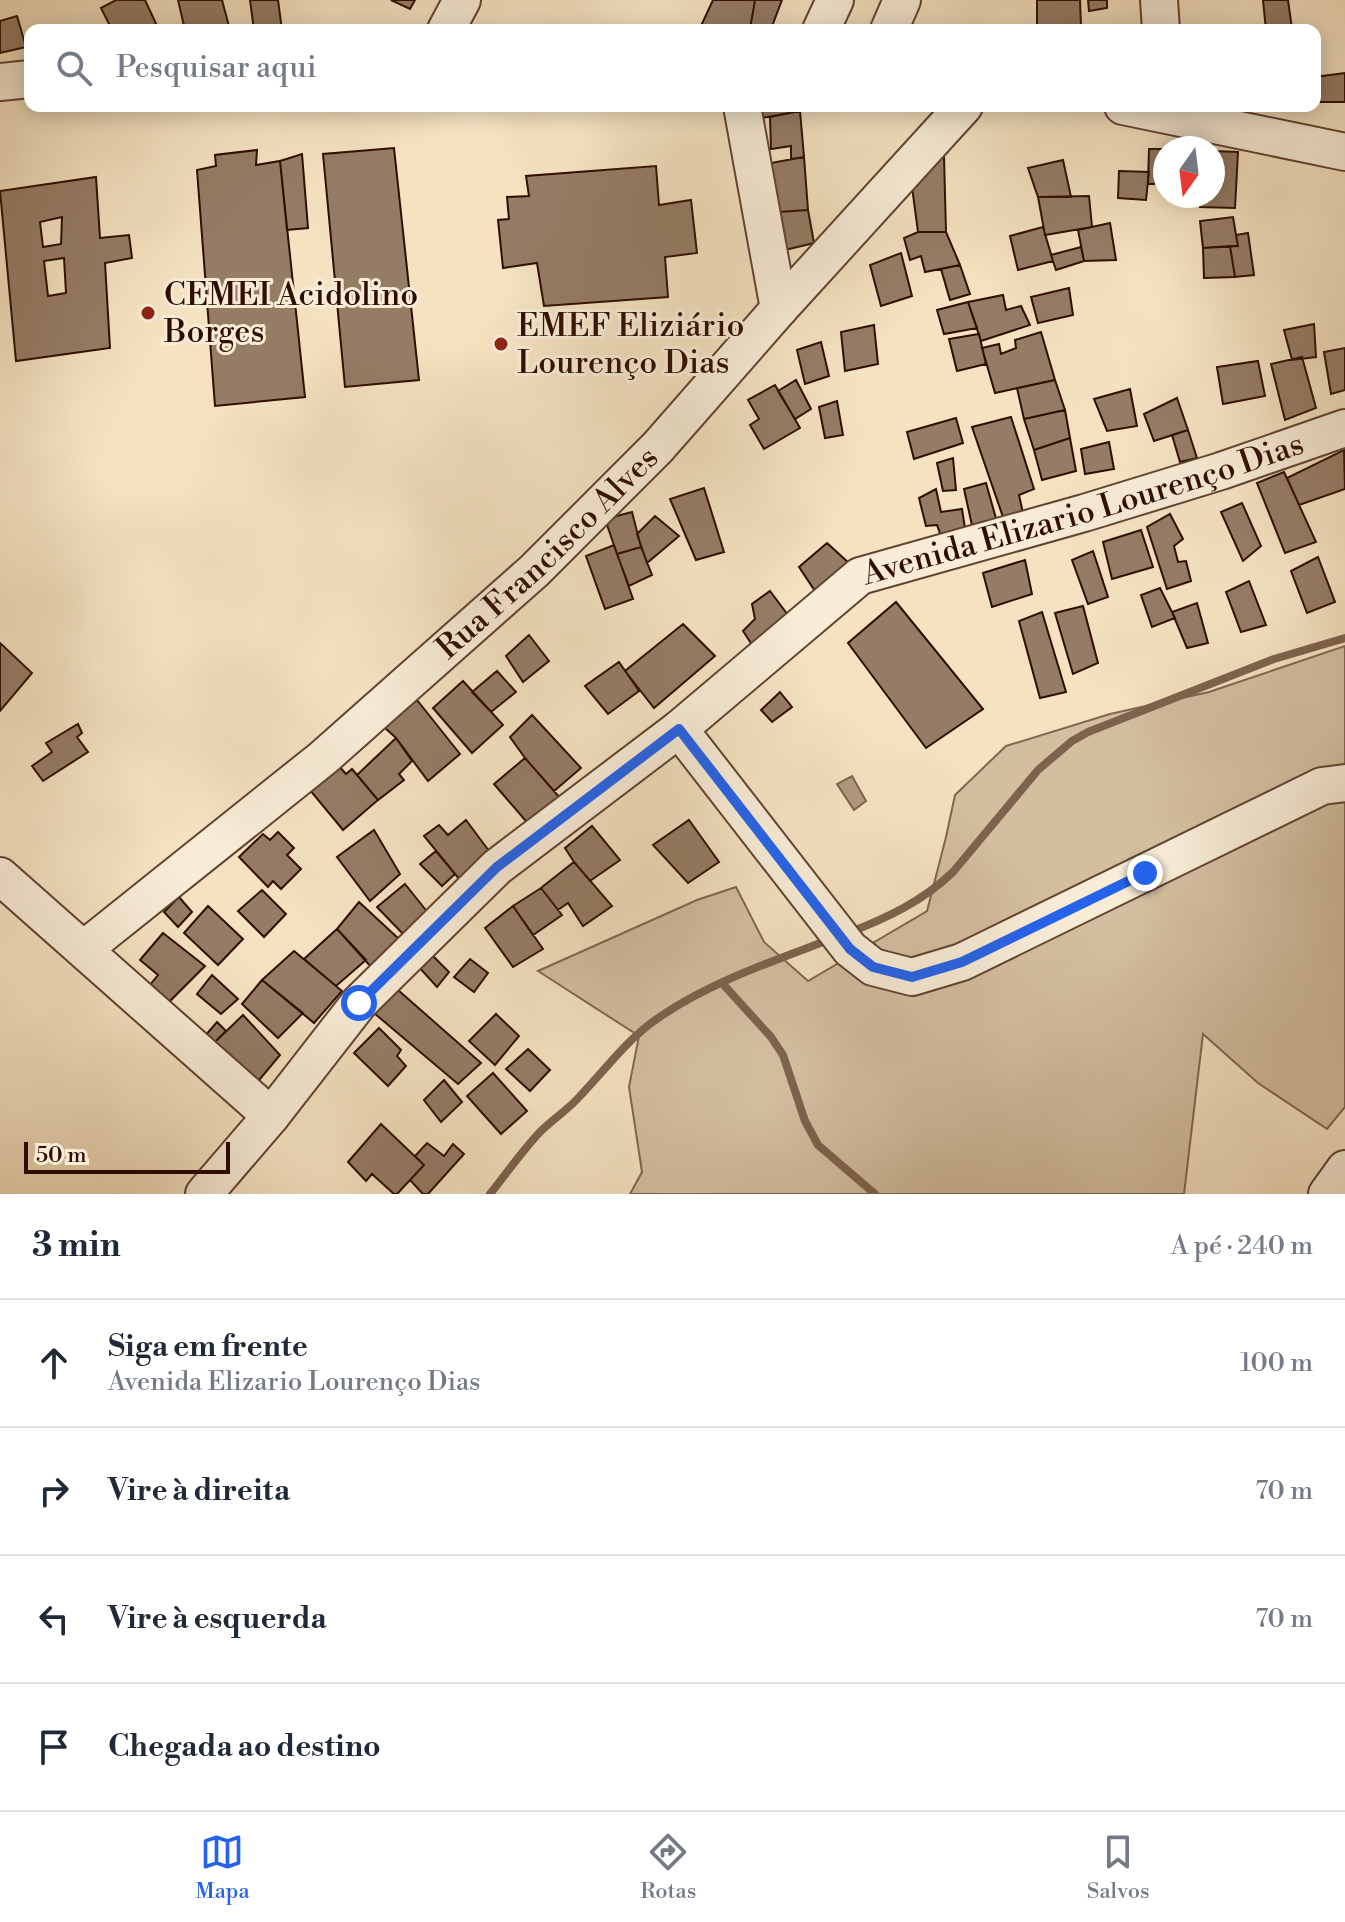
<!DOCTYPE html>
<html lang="pt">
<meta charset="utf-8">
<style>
:root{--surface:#fff;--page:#f2f2f3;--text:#1f2937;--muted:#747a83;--line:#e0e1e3;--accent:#2563eb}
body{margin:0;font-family:"Libre Bodoni",serif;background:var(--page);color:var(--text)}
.compass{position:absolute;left:1153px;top:136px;width:72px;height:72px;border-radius:50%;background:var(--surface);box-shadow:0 4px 20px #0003;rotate:194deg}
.scale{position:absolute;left:24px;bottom:20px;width:206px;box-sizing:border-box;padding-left:8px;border:4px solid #2f0e01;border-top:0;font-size:22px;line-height:28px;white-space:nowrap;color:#2f0e01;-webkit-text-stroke:6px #f8ecd7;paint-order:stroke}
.stop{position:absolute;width:24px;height:24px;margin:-18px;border:6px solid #2563eb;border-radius:50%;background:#fff}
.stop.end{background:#2563eb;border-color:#fff;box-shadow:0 2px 8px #0008}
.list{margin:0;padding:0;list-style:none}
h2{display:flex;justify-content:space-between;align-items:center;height:104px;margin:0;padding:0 32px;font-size:34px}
h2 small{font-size:26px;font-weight:400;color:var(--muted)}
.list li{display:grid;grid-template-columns:52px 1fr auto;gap:24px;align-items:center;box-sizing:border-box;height:128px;padding:0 32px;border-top:2px solid var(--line)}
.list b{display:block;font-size:30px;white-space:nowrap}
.list p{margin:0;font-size:26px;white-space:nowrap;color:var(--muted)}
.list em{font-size:26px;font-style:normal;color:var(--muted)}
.icon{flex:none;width:44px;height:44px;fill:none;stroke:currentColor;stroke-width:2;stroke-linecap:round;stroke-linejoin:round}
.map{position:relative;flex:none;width:1345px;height:1194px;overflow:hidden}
.search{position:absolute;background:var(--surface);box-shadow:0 4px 20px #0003;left:24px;right:24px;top:24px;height:88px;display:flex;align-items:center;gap:20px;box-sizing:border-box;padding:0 28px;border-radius:16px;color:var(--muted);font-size:30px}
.sheet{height:616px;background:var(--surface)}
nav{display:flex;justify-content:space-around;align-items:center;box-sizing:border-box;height:112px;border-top:2px solid var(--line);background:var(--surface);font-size:22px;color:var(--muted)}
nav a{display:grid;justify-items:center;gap:4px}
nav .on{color:var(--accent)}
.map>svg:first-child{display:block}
.green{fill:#d3bea0;stroke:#816650;stroke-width:2}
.water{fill:#b19a80;stroke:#7d624d;stroke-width:2}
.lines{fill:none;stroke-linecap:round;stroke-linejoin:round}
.stream{stroke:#7d624d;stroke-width:8}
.building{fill:#957c65;stroke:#2f0e01;stroke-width:2;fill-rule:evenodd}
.minor-casing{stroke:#604331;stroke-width:40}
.minor{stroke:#f8ecd7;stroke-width:36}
.route{stroke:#2563eb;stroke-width:10}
.poi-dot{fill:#8f2418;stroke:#f8ecd7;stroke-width:3}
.labels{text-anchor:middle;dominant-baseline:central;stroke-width:6;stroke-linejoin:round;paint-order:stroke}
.poi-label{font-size:32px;fill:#2f0e01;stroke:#f8ecd7;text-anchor:start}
.street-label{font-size:32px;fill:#2f0e01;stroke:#f8ecd7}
</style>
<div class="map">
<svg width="1345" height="1194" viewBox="0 0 1345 1194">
<rect width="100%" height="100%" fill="#f4e2c1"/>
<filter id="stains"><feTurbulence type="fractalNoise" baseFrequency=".0025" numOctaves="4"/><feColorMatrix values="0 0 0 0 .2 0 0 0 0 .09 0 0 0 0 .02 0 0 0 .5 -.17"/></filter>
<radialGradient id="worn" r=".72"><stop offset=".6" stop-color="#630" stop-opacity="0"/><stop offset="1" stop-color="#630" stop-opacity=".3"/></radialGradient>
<path class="green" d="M1345 646V1107L1327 1129 1258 1083 1203 1034 1184 1194H630L642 1172 629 1087 639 1036 538 971 697 900 736 887 764 942 808 981 927 911 946 837 955 795 1006 746 1110 714 1209 692Z"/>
<path class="water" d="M852 776 866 801 854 810 837 784Z"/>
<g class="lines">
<path class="stream" d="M848 933C887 918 923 901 953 872L1038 770 1072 741 1088 732 1274 659 1345 638
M722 983 771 1037 783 1055 805 1121 818 1145 875 1194
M490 1194C506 1174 522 1151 540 1132 553 1119 569 1109 581 1095 604 1071 627 1040 654 1021 705 984 773 961 831 939"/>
</g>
<path class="building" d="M116 0H145L159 30H112L101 8Z
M178 0H222L230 30H185Z
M250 0H278L282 30H254Z
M391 0H415L410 9Z
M713 0H755L750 29 700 28Z
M755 0H782L771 29H750Z
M1037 0H1080L1081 26 1037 30Z
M1088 0H1107V8L1089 11Z
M1263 0H1288L1292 29 1266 30Z
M17 16 26 47 0 53V21Z
M1345 73V102H1315V77Z
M753 106H799L800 111 757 119Z
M800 111 804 157 791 159V146L771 149 770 117Z
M394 148 419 380 345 387 323 154Z
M1149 149H1165V184H1148Z
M257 150 256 165 280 161 305 397 215 406 197 170 216 166 215 155Z
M1213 151 1238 152 1235 208 1200 207V196H1213Z
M302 154 308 228 287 230 280 161Z
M944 156 946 232H918L912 187 926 160Z
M804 157 808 210 778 212 771 163Z
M1063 160 1071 197H1038L1028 168Z
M656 166 659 205 691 200 697 253 665 257 668 297 544 306 537 263 503 268 498 220 509 219 507 197 529 196 526 176Z
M1119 171 1149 172 1146 200 1118 198Z
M96 177 100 238 129 235 132 258 105 263 110 348 16 361 0 191ZM62 217 61 244 43 247 40 222ZM64 258 66 293 48 296 44 261Z
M1089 196 1092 227 1045 235 1038 197Z
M808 210 814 243 777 252 778 212Z
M1233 217 1238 246 1203 248 1200 221Z
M1110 223 1116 260 1084 261 1078 230Z
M1043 227 1053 261 1018 270 1010 236Z
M918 232H946L960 265 925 272 921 256 910 260 904 238Z
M1248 233 1254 275 1235 277 1230 246H1238L1236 235Z
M1230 246 1235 277 1204 278 1203 248Z
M1081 247 1084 261 1056 270 1051 255Z
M901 253 912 296 881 306 870 265Z
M960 265 970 294 950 300 941 269Z
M1069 288 1073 315 1038 323 1031 297Z
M1003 295 1006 310 1021 306 1030 325 981 341 968 302Z
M968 302 977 328 944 334 937 310Z
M1314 324 1316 357 1292 360 1284 330Z
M874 325 878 364 845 371 841 332Z
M1041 332 1055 380 995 393 982 348 999 344 1001 354 1016 348 1015 340Z
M979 334 986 364 957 371 949 339Z
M821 342 829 376 805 384 797 350Z
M1345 348V390L1331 394 1324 352Z
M1302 357 1316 408 1285 420 1271 364Z
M1258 361 1265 396 1223 404 1217 367Z
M796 380 811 409 795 419 778 391Z
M1055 380 1065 410 1024 419 1017 388Z
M775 385 800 428 764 449 750 425 759 419 748 400Z
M1130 389 1137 426 1107 431 1094 399Z
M1177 398 1188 430 1154 441 1144 414Z
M837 401 843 435 825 438 819 407Z
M1065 410 1070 438 1034 450 1024 419Z
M1011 417 1034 489 1019 495 1023 513 1004 520 972 427Z
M956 418 963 443 914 459 907 432Z
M1188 430 1197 458 1180 462 1172 435Z
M1070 438 1076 471 1042 480 1034 450Z
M1109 442 1114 469 1085 474 1081 449Z
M1344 450 1345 489 1299 505 1287 478Z
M953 458 956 490 943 491 937 463Z
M1284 472 1316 542 1285 553 1257 483Z
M986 483 997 522 973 530 964 489Z
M704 488 724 552 696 560 670 499Z
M936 489 941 512 962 509 966 535 942 539 937 525 926 526 919 498Z
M1242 503 1261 546 1243 561 1221 512Z
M632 512 641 547 617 554 605 519Z
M1170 514 1183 539 1174 546 1178 562 1186 561 1191 581 1167 589 1147 527Z
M655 516 679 536 647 563 637 534Z
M1141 530 1153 567 1112 579 1103 542Z
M827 543 851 565 815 591 799 567Z
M614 545 633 599 605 609 586 556Z
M641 547 652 575 629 586 617 554Z
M1093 551 1108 597 1088 604 1072 560Z
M1318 557 1335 602 1307 613 1291 571Z
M1025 560 1032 594 992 607 983 573Z
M1249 581 1266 625 1241 632 1226 592Z
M1160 588 1175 618 1152 627 1141 595Z
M770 591 791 619 756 651 743 631 755 619 752 604Z
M896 602 983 709 926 748 848 643Z
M1197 603 1208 643 1187 648 1172 612Z
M1083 606 1098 663 1073 674 1055 613Z
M1042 612 1066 692 1040 698 1019 621Z
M683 624 715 656 654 708 625 671Z
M529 635 549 661 523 682 506 656Z
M0 643 32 673 0 711Z
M619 662 639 691 608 714 585 686Z
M497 671 516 692 491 712 472 692Z
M463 681 503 725 472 753 433 708Z
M780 692 792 707 772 722 761 710Z
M417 700 460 754 428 781 396 738 383 726Z
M532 715 581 768 554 791 525 758 510 737Z
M78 724 82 733 77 737 88 752 43 781 32 766 52 752 46 743Z
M396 738 412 761 399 774 404 780 378 800 357 775Z
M525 758 560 798 531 827 494 784Z
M338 765 346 774 352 769 378 800 343 830 309 789Z
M466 820 492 855 460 880 424 836 439 825 448 835Z
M689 820 719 862 688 883 653 845Z
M592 826 620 860 590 881 574 862 565 848Z
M374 830 400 874 370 901 337 857Z
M278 832 294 848 287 855 301 869 281 889 273 881 268 887 239 857 263 834 270 840Z
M436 851 455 874 442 886 420 864Z
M574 862 612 906 583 926 568 903 558 910 541 888Z
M405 884 429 914 403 934 377 907Z
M541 888 562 915 533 935 513 906Z
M262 890 286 914 264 937 238 911Z
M179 897 192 912 178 927 164 912Z
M359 902 399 939 372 968 337 929Z
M208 906 243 939 218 965 184 933Z
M513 906 543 949 513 967 485 928Z
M337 929 366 960 336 986 304 959Z
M163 933 205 966 169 1002 150 985 158 975 140 960Z
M294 951 342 991 314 1023 262 980Z
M431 954 449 972 437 987 418 966Z
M470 959 488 973 474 992 454 977Z
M212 975 238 999 221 1014 197 994Z
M262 980 303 1013 278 1038 242 1004Z
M398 990 481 1063 458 1084 374 1013Z
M496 1014 519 1036 495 1065 469 1041Z
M243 1015 280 1055 255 1085 214 1043Z
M217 1022 226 1031 214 1043 204 1037Z
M379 1028 401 1050 397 1056 406 1066 388 1086 354 1053Z
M528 1049 550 1070 530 1091 506 1069Z
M493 1073 527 1111 501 1134 467 1096Z
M444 1080 462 1102 441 1122 424 1100Z
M381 1124 424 1165 397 1194H394L372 1174 366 1181 348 1162Z
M427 1143 444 1156 453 1144 464 1154 428 1194H423L410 1180 424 1165 415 1156Z"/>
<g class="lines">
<g class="minor-casing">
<g id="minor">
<path d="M1159 0 1161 30"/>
<path d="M446 30 462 0"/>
<path d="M821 30 835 0"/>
<path d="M889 30 902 0"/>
<path d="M0 82 30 79"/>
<path d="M742 106 779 309"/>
<path d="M1123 106 1345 152"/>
<path d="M679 729 850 949 873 967 912 977 962 962 1322 786 1345 783"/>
<path d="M0 876 271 1116"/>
<path id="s1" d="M84 949 323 758 534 571 658 447 779 309 964 106"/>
<path id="s2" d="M204 1194 271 1116 359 1003 497 867 679 729 860 576 1084 513 1221 471 1345 428"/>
<path d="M1327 1194 1345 1169"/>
</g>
</g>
<use href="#minor" class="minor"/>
</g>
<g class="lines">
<path class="route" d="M359 1003 497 867 679 729 850 949 873 967 912 977 962 962 1145 873"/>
</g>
<g class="poi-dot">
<circle cx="148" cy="313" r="8"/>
<circle cx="501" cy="344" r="8"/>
</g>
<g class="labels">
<g class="poi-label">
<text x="164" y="295">CEMEI Acidolino<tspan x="164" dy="37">Borges</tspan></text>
<text x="517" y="326">EMEF Eliziário<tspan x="517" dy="37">Lourenço Dias</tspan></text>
</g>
<g class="street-label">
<text stroke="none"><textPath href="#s2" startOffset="1138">Avenida Elizario Lourenço Dias</textPath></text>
<text stroke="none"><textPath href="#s1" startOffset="610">Rua Francisco Alves</textPath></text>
</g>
</g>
<rect width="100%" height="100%" filter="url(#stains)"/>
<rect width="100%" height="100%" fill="url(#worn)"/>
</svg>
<svg class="compass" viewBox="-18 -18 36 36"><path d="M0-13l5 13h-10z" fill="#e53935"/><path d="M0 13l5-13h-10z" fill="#747a83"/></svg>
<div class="scale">50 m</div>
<div class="stop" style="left:359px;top:1003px"></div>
<div class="stop end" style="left:1145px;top:873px"></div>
<div class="search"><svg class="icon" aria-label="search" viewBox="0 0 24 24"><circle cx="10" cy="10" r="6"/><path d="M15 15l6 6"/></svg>Pesquisar aqui</div>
</div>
<section class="sheet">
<h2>3 min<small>A pé · 240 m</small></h2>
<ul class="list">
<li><svg class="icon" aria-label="ahead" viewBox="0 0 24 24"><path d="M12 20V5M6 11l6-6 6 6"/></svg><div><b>Siga em frente</b><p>Avenida Elizario Lourenço Dias</p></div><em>100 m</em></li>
<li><svg class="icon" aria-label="right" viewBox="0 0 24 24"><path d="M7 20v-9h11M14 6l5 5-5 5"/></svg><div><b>Vire à direita</b></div><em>70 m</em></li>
<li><svg class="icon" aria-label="left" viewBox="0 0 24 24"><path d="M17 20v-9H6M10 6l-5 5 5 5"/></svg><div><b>Vire à esquerda</b></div><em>70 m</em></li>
<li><svg class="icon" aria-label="arrive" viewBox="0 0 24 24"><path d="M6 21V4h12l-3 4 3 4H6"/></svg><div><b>Chegada ao destino</b></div></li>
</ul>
</section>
<nav>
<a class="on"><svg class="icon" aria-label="map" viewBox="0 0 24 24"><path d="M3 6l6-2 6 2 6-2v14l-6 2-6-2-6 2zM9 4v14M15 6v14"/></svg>Mapa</a>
<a><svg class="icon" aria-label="directions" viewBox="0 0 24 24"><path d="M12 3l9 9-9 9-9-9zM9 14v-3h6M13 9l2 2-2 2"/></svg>Rotas</a>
<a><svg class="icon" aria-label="saved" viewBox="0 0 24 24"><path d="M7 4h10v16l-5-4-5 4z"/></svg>Salvos</a>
</nav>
